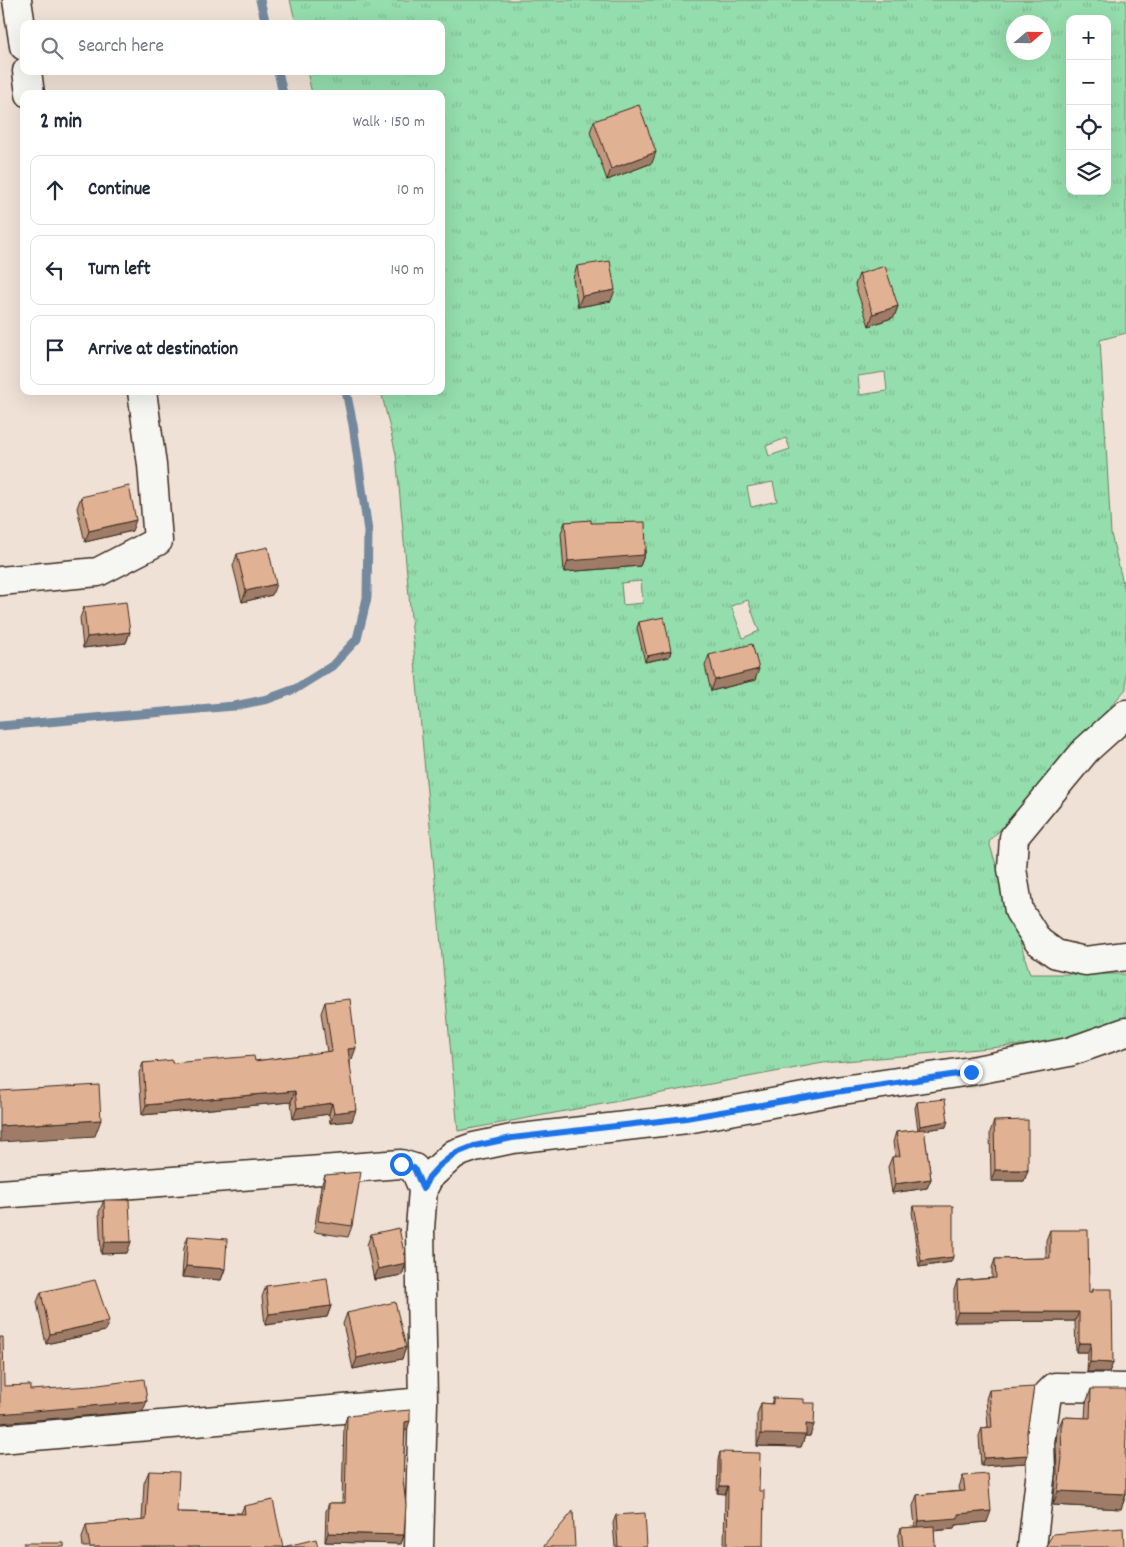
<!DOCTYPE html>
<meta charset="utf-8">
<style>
:root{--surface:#fff;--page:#f2f2f3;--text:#1f2937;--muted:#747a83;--line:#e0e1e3}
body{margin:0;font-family:Dekko,sans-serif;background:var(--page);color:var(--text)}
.controls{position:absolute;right:15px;top:15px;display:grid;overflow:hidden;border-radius:10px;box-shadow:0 5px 20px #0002}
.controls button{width:45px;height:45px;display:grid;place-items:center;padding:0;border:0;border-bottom:1px solid var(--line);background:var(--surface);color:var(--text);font:25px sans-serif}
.compass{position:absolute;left:1006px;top:15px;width:45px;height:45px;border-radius:50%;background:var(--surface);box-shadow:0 5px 20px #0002;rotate:70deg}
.stop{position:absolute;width:15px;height:15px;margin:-11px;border:4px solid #1a73e8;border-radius:50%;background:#fff}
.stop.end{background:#1a73e8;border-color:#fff;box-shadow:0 1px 5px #0008}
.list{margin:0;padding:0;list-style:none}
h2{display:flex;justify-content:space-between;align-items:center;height:65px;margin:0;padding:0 20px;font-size:21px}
h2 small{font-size:16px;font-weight:400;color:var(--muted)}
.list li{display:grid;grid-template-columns:32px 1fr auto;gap:15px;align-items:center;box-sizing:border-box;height:70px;margin:0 10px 10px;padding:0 10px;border:1px solid var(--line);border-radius:10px}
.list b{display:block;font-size:19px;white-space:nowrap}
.list em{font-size:16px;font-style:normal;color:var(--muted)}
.icon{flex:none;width:28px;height:28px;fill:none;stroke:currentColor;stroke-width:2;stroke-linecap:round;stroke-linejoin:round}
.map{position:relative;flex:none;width:1126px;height:1547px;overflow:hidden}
.search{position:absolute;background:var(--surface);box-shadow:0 5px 20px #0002;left:20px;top:20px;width:425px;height:55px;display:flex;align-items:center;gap:12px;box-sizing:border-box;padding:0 18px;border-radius:10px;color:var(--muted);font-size:19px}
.panel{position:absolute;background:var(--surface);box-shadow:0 5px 20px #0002;left:20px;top:90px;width:425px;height:305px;border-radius:10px}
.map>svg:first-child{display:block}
.grass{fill:url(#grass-tufts);stroke:#688465;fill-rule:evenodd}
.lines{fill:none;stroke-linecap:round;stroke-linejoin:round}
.stream{stroke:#74899e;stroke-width:9}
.minor-casing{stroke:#3b2a1e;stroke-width:31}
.minor{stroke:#f6f6f2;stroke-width:28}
.wall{fill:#c2987e;stroke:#3b2a1e}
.shaded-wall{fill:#9e7c67;stroke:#3b2a1e}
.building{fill:#e1b193;stroke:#3b2a1e}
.route{stroke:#1a73e8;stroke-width:6}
</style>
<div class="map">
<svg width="1126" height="1547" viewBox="0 0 1126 1547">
<defs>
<pattern id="grass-tufts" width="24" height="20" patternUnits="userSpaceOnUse" patternTransform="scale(1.25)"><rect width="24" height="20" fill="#94ddac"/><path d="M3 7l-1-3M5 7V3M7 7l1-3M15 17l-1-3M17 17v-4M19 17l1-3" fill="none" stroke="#80be94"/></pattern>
</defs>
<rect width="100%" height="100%" fill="#f0e1d6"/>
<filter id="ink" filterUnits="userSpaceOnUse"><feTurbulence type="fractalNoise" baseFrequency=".02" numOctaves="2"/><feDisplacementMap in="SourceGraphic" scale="10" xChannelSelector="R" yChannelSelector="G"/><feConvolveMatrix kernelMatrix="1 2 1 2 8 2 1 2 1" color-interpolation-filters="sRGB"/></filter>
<g filter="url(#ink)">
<path class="grass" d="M290 0H1126V333L1100 340 1111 534 1126 596V689L989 842 1030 974H1126V1020L1121 1023 1044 1043 823 1063 458 1131 396 454 381 391H441V94H312L307 71H441V24H296ZM1070 19H1107V191H1070ZM1014 22H1044V52H1014ZM885 372 887 391 860 395 858 376ZM786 438 790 449 769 456 766 446ZM773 482 777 501 751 507 747 487ZM641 581 643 603 623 605 621 583ZM748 600 759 631 743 638 731 606Z"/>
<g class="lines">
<path class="stream" d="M260 0 266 24
M278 71 283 94
M0 726 234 706 268 699 295 689 332 666 357 639 367 598 368 531 353 425 346 391"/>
<g class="minor-casing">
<path id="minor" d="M17 0 24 46
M27 71 30 94
M0 581 98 572 158 541 152 465 142 391
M1126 714 1086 750 1014 837 1012 869 1019 911 1038 941 1056 954 1085 961 1126 956
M0 1194 401 1164 414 1168 423 1189
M0 1439 423 1402
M419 1547 423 1402 420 1229 423 1189 429 1177 454 1154 474 1147 512 1139 687 1119 836 1091 971 1071 1069 1052 1126 1032
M1032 1547 1041 1470 1040 1442 1047 1395 1055 1387 1126 1388"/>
</g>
<use href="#minor" class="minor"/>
</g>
<path class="wall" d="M594 121 652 163 607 180 590 132Z
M577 266 611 301 578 307 573 278Z
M859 274 898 306 894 317 869 326 855 285Z
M81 497 132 531 85 542 77 508Z
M565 522 591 523 646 550 640 566 564 572 561 533Z
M237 554 272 595 242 602 233 566Z
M84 607 130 632 126 643 83 648 80 618Z
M639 622 671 651 669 657 645 662 637 628Z
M709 655 755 680 711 691 705 666Z
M325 1002 352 1059H350L352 1121 330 1123 329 1114 293 1119 291 1102 142 1115 139 1073 143 1063H172L255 1061 327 1052 321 1013Z
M917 1102 946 1127 924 1130 931 1179 927 1188 892 1193 888 1167 892 1157H895L893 1142 896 1132 918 1130 915 1108Z
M994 1121 1028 1170 1024 1181H991L990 1132Z
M325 1175 352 1226 348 1237 314 1232 321 1186Z
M104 1200 127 1253 101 1254 99 1212Z
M914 1206 951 1262 919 1267 915 1238 916 1236 912 1212Z
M1050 1230 1089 1292H1092L1093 1289 1113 1363 1109 1372H1087L1088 1352H1076L1075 1321 954 1322V1290L957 1281 992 1278V1268L995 1259 1046 1258V1240Z
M371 1234 406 1263 402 1275 374 1280 367 1245Z
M188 1236 225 1269 221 1280 182 1277 184 1247Z
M266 1286 331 1306 327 1317 265 1325 262 1297Z
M41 1292 105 1331 46 1344 37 1302Z
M347 1313 406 1347 402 1359 353 1369 343 1324Z
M1091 1389 1125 1458H1126V1495L1121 1509 1053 1505 1057 1472 1056 1443 1057 1431 1063 1417 1085 1418 1086 1403Z
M989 1390 1027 1432 1025 1463 981 1466 979 1436 982 1428 988 1427 986 1399Z
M773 1398 804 1403 810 1436H805L801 1447 757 1446V1415L761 1403 771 1404Z
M347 1416 407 1430H405L403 1480 404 1535 401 1544 325 1542 326 1511 329 1503H342L344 1425Z
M720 1452 759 1491 763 1547H724L725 1494 717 1493 718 1460Z
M149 1471 177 1512 241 1513 244 1506 283 1547H318H83L82 1538 86 1525 142 1521 144 1483Z
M963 1476 987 1522 955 1525 954 1529 934 1531 935 1547H899L898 1537 901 1528 915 1527 913 1506 917 1495 960 1491 959 1487Z
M616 1515 647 1547H615L613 1523Z"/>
<path class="shaded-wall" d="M656 152 652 163 607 180 611 169Z
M615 290 611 301 578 307 582 296Z
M898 306 894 317 869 326 873 314Z
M136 520 132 531 85 542 89 531Z
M646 550 640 566 564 572 568 561Z
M276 584 272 595 242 602 246 591Z
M130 632 126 643 83 648 87 637Z
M671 651 669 657 645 662 647 656Z
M759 669 755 680 711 691 715 680Z
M356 1048 352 1059 344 1060 348 1049Z
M295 1091 291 1102 142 1115 146 1105Z
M332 1103 329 1114 293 1119 297 1108Z
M356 1110 352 1121 330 1123 334 1113Z
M101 1120 95 1136 0 1142V1126Z
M948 1121 946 1127 918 1131 920 1126Z
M995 1170H1028L1024 1181H991Z
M931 1179 927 1188 892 1193 895 1184Z
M105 1242H131L127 1253 101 1254Z
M953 1257 951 1262 919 1267 921 1261Z
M406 1263 402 1275 374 1280 378 1269Z
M186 1266 225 1269 221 1280 182 1277Z
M331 1306 327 1317 265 1325 269 1314Z
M958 1312H1079L1075 1321 954 1322Z
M109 1321 105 1331 46 1344 50 1334Z
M1079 1343H1091L1088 1352H1076Z
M406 1347 402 1359 353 1369 357 1358Z
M1090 1362 1113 1363 1109 1372H1087Z
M147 1401 143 1411 0 1423V1414L2 1413Z
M410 1421 407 1430H402L405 1422Z
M806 1424 814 1425 810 1436H805L801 1447 757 1446 761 1434Z
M1028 1455 1025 1463 981 1466 984 1458Z
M720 1486H728L725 1494 717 1493Z
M1058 1491 1126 1494 1121 1509 1053 1505Z
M991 1511 987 1522 955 1525 954 1529 915 1532 919 1521 958 1514Z
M328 1533 404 1535 401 1544 325 1542Z"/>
<path class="building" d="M639 105 656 152 611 169 594 121Z
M610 261 615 290 582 296 577 266Z
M885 266 898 306 873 314 859 274Z
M129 486 136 520 89 531 81 497Z
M591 520V523L645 522 646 550H644V555L568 561 565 522Z
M268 547 276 584 246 591 237 554Z
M126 602 130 632 87 637 84 607Z
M664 617 671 651 647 656 639 622Z
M752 644 759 669 715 680 709 655Z
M350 999 356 1048 348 1049 356 1110 334 1113 332 1103 297 1108 295 1091 146 1105 143 1063 172 1060V1063L254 1056 255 1061 332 1051 325 1002Z
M99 1085 101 1120 0 1126V1091Z
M945 1099 948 1121 920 1126 917 1102Z
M1028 1120V1170H995L994 1121Z
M924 1129 931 1179 895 1184 892 1157 900 1156 896 1132Z
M361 1172 352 1226 318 1221 325 1175Z
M104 1200H129L131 1242H105Z
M914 1206H953V1257L921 1261 917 1233 919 1232Z
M399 1228 406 1263 378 1269 371 1234Z
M1050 1230H1088L1089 1292H1093V1289H1112L1113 1363 1090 1362 1091 1343H1079V1312H958L957 1281 996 1278 995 1259 1050 1258Z
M188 1236 227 1239 225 1269 186 1266Z
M327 1278 331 1306 269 1314 266 1286Z
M95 1280 109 1321 50 1334 41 1292Z
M395 1302 406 1347 357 1358 347 1313Z
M0 1337H3L4 1386 30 1385V1390L91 1386 144 1379 147 1401 0 1414Z
M1034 1387 1027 1432 1028 1455 984 1458 982 1428 992 1427 989 1390Z
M1091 1389H1126V1435L1125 1458H1126V1494L1058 1491 1062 1458 1061 1429 1063 1417 1090 1418Z
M773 1398 804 1399V1403H815L814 1425 806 1424V1435L761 1434V1403L773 1404Z
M410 1410V1421L405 1422 403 1480 406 1505 404 1535 328 1533 329 1503H345L347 1416Z
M720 1452 760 1453 759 1491H764L763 1547H727L728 1486H720Z
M149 1471 179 1472 177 1512 245 1514 244 1506 273 1500 283 1547 316 1539 318 1547H90L86 1525 146 1520Z
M988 1474 991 1511 958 1514V1518L919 1521 917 1495 965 1491 963 1476Z
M573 1511 575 1547H544V1546Z
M645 1513 647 1547H618L616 1515Z
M934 1526 935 1547H903L901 1528Z
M1123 1528 1124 1547H1048L1047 1544 1053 1534Z
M24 1543H64V1547H24Z"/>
</g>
<g class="lines" filter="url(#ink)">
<path class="route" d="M401 1164 414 1168 423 1189 429 1177 439 1166 454 1154 474 1146 512 1138 686 1118 836 1092 971 1072"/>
</g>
</svg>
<div class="controls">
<button>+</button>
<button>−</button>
<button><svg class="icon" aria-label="locate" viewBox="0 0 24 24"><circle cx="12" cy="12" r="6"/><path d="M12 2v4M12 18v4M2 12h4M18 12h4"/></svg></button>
<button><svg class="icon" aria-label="layers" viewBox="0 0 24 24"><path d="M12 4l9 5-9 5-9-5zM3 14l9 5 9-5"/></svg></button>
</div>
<svg class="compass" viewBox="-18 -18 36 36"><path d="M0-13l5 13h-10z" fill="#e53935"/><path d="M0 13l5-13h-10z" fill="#747a83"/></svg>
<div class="stop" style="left:401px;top:1164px"></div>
<div class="stop end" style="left:971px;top:1072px"></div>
<div class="search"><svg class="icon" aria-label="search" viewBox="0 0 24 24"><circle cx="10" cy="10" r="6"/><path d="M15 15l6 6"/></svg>Search here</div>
<section class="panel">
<h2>2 min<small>Walk · 150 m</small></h2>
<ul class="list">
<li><svg class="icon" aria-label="ahead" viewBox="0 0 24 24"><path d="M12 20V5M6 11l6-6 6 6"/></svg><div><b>Continue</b></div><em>10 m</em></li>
<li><svg class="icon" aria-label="left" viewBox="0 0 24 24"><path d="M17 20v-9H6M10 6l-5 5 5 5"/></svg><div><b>Turn left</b></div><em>140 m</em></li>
<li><svg class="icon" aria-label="arrive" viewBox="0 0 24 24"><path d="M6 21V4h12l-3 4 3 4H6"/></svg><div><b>Arrive at destination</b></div></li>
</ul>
</section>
</div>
